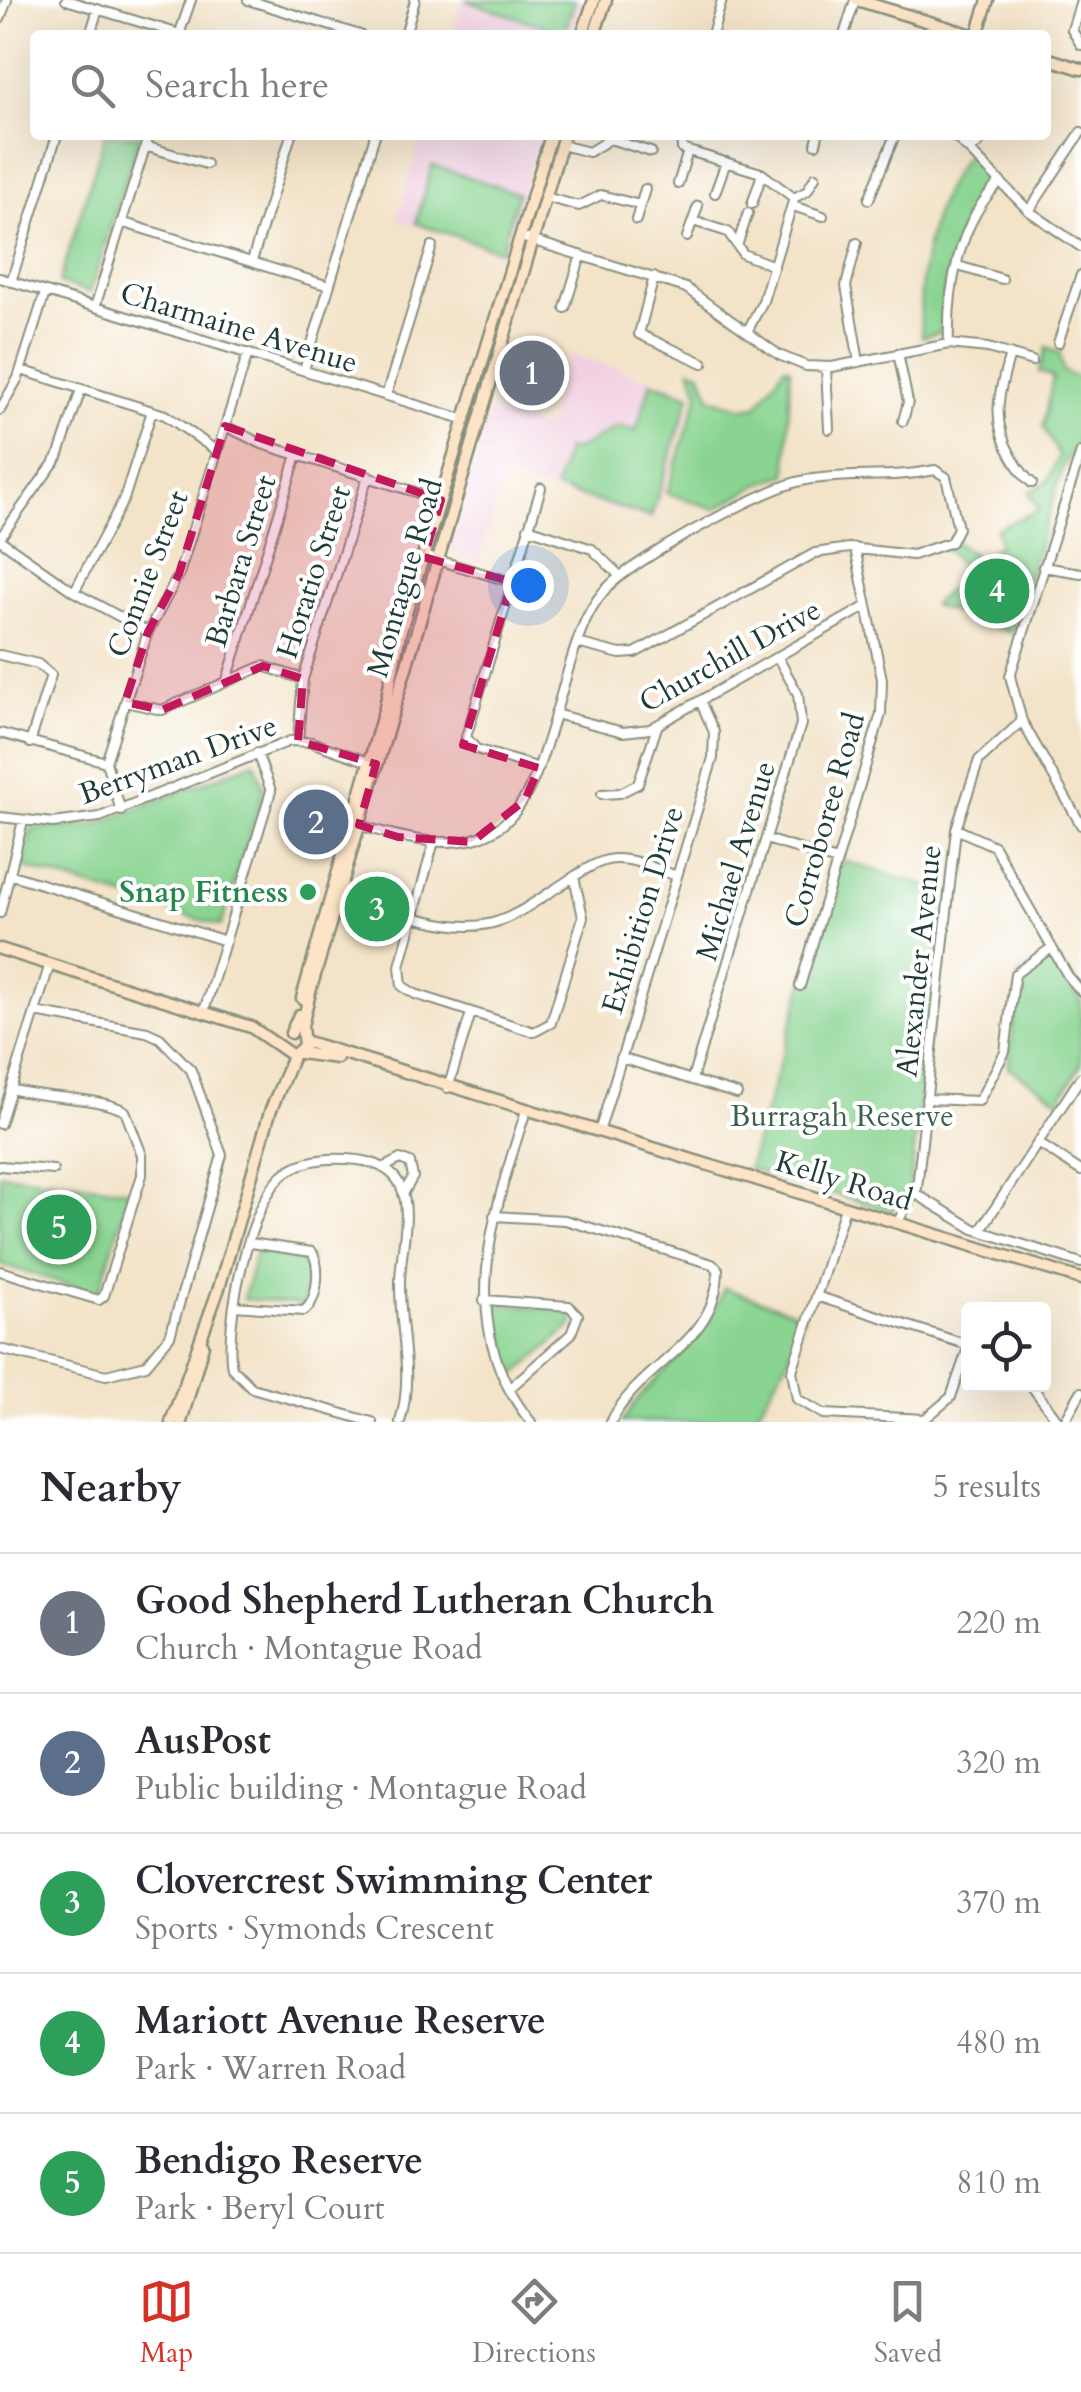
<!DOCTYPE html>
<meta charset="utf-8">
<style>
:root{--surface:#fff;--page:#f2f2f3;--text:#2b2b33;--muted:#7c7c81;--line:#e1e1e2;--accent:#d93025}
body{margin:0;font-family:Cardo,serif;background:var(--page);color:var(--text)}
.controls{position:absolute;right:30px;bottom:30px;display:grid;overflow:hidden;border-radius:10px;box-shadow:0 10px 40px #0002}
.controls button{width:90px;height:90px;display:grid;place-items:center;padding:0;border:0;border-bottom:2px solid var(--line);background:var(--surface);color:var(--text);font:50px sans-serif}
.you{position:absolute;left:528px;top:585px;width:35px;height:35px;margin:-25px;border:8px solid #fff;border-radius:50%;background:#1a73e8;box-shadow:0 0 0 15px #1a73e833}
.badge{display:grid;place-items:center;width:65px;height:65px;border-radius:50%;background:var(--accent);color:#fff;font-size:32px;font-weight:700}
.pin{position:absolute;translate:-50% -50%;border:5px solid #fff;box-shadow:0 2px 10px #0006}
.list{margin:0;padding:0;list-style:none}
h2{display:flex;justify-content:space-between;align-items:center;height:130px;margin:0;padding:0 40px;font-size:42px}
h2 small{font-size:32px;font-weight:400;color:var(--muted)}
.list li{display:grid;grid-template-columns:65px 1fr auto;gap:30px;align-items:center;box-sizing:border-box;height:140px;padding:0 40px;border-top:2px solid var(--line)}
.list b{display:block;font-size:38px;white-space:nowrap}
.list p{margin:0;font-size:32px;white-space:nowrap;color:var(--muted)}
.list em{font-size:32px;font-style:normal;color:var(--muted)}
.icon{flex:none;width:55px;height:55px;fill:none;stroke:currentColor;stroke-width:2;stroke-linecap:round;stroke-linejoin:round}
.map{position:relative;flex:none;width:1081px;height:1422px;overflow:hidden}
.search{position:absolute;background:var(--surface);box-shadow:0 10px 40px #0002;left:30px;right:30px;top:30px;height:110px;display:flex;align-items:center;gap:25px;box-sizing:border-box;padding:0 35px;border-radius:10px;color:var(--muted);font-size:38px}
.sheet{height:830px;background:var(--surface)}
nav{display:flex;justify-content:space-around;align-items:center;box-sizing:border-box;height:140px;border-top:2px solid var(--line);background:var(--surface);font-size:28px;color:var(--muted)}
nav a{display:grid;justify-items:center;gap:5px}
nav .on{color:var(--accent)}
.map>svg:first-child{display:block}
.built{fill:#f2cfe1}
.green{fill:#89d491;stroke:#548862;stroke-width:2.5}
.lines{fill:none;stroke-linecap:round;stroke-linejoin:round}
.street-casing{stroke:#89907e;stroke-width:12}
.secondary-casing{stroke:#89907e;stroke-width:15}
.street{stroke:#fff;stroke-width:8}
.secondary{stroke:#fee4c6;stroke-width:10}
.marked{fill:#c2185b;fill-opacity:0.2;stroke:#c2185b;stroke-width:8;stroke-dasharray:20 12;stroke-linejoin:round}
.leisure-dot{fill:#2e9e5b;stroke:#fff;stroke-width:4}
.labels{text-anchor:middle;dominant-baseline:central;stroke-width:8;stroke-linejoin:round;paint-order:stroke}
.street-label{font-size:30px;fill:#1f3d34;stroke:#fff}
.leisure-label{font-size:30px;font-weight:bold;fill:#27864d;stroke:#fff;text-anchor:end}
.park-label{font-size:30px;fill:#3a634b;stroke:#fff}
</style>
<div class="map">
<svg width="1081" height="1422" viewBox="0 0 1081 1422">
<rect width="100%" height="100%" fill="#fff"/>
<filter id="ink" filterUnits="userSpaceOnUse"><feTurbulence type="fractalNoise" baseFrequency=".01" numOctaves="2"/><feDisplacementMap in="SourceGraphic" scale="20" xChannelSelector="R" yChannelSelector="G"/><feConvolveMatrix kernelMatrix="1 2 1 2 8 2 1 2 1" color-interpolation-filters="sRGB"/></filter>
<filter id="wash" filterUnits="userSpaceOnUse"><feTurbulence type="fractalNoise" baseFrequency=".0048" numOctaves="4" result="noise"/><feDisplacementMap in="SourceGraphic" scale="40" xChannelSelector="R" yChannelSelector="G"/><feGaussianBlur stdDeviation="2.25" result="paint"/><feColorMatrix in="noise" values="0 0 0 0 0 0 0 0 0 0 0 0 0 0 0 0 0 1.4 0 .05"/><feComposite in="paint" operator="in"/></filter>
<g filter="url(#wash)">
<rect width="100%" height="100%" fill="#f3e3c8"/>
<path class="built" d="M462 0H581L570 35H452Z
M422 135H540L503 254 397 219Z
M569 354 693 392 654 521 534 486 551 429 546 427Z
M490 411 549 429 533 485 492 473 504 478 478 563 450 551Z"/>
<path class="green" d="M465 0H575L564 33Z
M105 135H140L90 293 59 283Z
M968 153 990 178C958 219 942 280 941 332L922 337C916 277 929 201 968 153Z
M432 165 518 193 501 251 416 223Z
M1046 348 1060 353 1063 371 1081 380V433L1062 470 1012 633 932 605 967 573 945 547 955 542 981 560 999 544 996 529 1039 510 1029 493 1048 480 1059 456 1043 427 1053 377 1039 372Z
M785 366 790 368 787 475 766 481 715 509 667 493 699 393 691 369 701 372 711 398 744 408 757 406Z
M651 382 690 395 651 517 555 489 566 449 574 451 618 426 636 431Z
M255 762 264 789 221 926 24 867 31 829 96 825Z
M841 860 945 892 910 1186 892 1211 748 1169Z
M1049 957 1081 1000V1065L1059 1100 1008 1067 1019 976Z
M0 1174 130 1190 100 1289 95 1293 0 1264Z
M256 1251 310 1257 304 1305 243 1299Z
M724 1288 803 1315 789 1358 752 1422H622C654 1368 702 1353 724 1288Z
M496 1304 566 1309 573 1315 572 1326 513 1377Z"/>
</g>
<g filter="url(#ink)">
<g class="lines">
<g class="street-casing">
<path id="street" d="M66 0 180 34
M248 0 360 35
M1081 1 1072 30 1081 45
M0 19 7 0
M90 35 98 9
M179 35 191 0
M405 35 415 0
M712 35 722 0
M844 35 855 0
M681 135 682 149 761 173 794 198 763 301 748 330
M953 135 970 151
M987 135 970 151 1029 211 1081 247
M816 144 818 135
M561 145 589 152 610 139 651 152
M145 146 206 164
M678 184 688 151
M715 193 726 162
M545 197 579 206 601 195 640 205
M794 198 807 191 815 177
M869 199 895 135
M752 204 762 174
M793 206 823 216
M1029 211 1081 132
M636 220 645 189
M693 221 728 232 743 254 774 266
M121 222 329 286
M521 237 686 288 779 355 806 366 832 367 949 344 988 348 1032 361
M687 237 698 206
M738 243 748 213
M857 243 846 286 859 362
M252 261 291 135
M958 266 1002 279
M654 277 639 334 703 363
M0 278 466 420
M11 282 57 135
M95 307 149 135
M565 308 581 255
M1058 343 1081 275
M949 344C947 289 959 221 1000 182
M898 353 908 402 903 421
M1010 354C999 394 990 420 1012 457 1018 467 1023 476 1032 483
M826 367 829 429
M21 370 165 415 217 451
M304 370 375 135
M386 396 432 246
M0 410 18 378 45 293
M225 426 262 444 441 500
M1081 452 1010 676 1022 721 1081 825
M528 528 592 549 620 576
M0 538 58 457 81 390
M0 540 74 592 148 632
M424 556 512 582
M1043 567 1081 573
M74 592 124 499 152 411
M0 655 38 664 51 675 30 743
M227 680 297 455
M125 702 162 710 263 666 303 679
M555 714 623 732 650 729 865 607
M0 733 106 762
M298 741 303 679 368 476
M539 768 476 749 466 737 541 488
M602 794 620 793 638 784 657 727
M121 811 106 762 148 632 179 574 248 353
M0 817 53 823 100 817 290 741 311 742 369 762
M359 825C527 879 529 799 570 664 579 635 588 604 612 583 642 556 767 486 806 480 849 473 891 479 935 470L946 477 958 528 951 542 913 555 849 548 815 553 635 653 620 654 577 643
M956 829 994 846 1068 976 1081 991
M766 839 837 861
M433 845 400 966 402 986 415 994 534 1032 551 1023 583 917 574 877
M12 875 226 941
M0 913 23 821
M413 917C496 939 507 919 575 876 588 868 601 859 617 859 637 859 658 870 677 876
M800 986 881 714 882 679 855 548
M204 1011 271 791 257 753
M621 1058 737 1094
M692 1079 801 724 798 694 778 658
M448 1088 471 1013
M926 1099 979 1101 1005 1052 1015 974 1051 948
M526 1111C492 1215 454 1328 531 1422
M0 1124 50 964
M599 1132 713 758 714 732 701 703
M1038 1143 1081 1171
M0 1166 53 1170
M383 1168 400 1159 410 1163 413 1177 403 1194
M916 1194 974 1229 1081 1263
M845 1208 792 1371 797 1399 824 1414 925 1419 951 1397 968 1348
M494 1216 565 1220 712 1264 718 1269C718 1345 639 1363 611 1422
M897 1223 917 1188 956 829 979 760 1022 721
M980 1231 1081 1077
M0 1271 99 1300 104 1296 142 1175V1155L125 1111C96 1096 45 1099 11 1089
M816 1296 968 1345
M484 1300 569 1306 578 1315 571 1334 509 1389
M234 1306 304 1311C318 1300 321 1267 312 1252L250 1243
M0 1349 106 1375 146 1365 170 1336 222 1155 191 1070 160 1038 147 1032 35 1012
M1030 1384 1059 1422
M372 1422 252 1388 232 1368C224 1325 249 1201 285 1173 305 1158 333 1157 358 1160 375 1162 394 1170 401 1187 413 1214 399 1257 400 1286 400 1335 414 1374 400 1422
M1064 1422 1081 1392"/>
</g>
<g class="secondary-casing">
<path id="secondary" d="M857 0 972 35
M582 35 594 0
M594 35 606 0
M977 35 988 0
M1046 58 1081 69
M0 949 251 1027 293 1056
M302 998 385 707 400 633 551 135
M291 1033 299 1015
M304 1041 1081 1279
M300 1053 337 1058
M171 1422 219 1288 270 1112 293 1056 304 1046 302 1026 311 988 564 135
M181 1422 203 1345"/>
</g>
<use href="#street" class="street"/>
<use href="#secondary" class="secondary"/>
</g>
</g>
<path class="marked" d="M225 426 441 500 424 557 512 582 463 745 539 768 525 800 472 842 398 837 359 825 376 764 298 741 303 679 263 666 162 710 125 702 148 632 179 574Z"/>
<circle class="leisure-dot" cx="308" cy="892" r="10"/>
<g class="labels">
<g class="street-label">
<text transform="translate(239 328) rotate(17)">Charmaine Avenue</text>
<text transform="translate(241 561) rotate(-73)">Barbara Street</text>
<text transform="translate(314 572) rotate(-72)">Horatio Street</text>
<text transform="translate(148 574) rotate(-69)">Connie Street</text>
<text transform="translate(405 578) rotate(-74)">Montague Road</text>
<text transform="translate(730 656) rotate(-29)">Churchill Drive</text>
<text transform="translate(178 760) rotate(-20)">Berryman Drive</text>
<text transform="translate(825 820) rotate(-74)">Corroboree Road</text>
<text transform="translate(736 861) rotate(-73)">Michael Avenue</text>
<text transform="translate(643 910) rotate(-73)">Exhibition Drive</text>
<text transform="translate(919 961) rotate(-84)">Alexander Avenue</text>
<text transform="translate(844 1181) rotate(17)">Kelly Road</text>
</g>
<g class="leisure-label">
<text x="288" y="892">Snap Fitness</text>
</g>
<g class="park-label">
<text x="842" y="1116">Burragah Reserve</text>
</g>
</g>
</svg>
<div class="controls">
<button><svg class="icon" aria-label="locate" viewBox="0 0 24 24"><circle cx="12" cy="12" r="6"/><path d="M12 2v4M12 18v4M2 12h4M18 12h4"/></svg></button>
</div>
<div class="you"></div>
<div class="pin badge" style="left:532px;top:373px;background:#6b7280">1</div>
<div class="pin badge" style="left:316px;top:822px;background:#5c6f8a">2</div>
<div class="pin badge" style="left:377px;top:909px;background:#2e9e5b">3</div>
<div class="pin badge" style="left:997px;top:591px;background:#2e9e5b">4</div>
<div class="pin badge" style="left:59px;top:1227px;background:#2e9e5b">5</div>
<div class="search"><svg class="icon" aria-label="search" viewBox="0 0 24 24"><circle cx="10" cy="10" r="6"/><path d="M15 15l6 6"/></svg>Search here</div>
</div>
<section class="sheet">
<h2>Nearby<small>5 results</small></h2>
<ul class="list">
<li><span class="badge" style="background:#6b7280">1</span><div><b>Good Shepherd Lutheran Church</b><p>Church · Montague Road</p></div><em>220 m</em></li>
<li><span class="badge" style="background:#5c6f8a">2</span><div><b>AusPost</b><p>Public building · Montague Road</p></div><em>320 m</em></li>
<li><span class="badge" style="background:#2e9e5b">3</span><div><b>Clovercrest Swimming Center</b><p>Sports · Symonds Crescent</p></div><em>370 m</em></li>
<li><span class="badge" style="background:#2e9e5b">4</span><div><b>Mariott Avenue Reserve</b><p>Park · Warren Road</p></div><em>480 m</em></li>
<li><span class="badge" style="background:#2e9e5b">5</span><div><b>Bendigo Reserve</b><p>Park · Beryl Court</p></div><em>810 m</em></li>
</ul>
</section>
<nav>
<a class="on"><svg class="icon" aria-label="map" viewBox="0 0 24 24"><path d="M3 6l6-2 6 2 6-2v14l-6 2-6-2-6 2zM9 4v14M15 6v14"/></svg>Map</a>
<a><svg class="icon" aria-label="directions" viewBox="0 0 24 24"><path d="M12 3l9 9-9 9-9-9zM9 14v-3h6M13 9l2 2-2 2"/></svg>Directions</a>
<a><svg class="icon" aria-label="saved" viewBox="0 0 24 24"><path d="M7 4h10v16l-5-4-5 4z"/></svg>Saved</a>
</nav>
